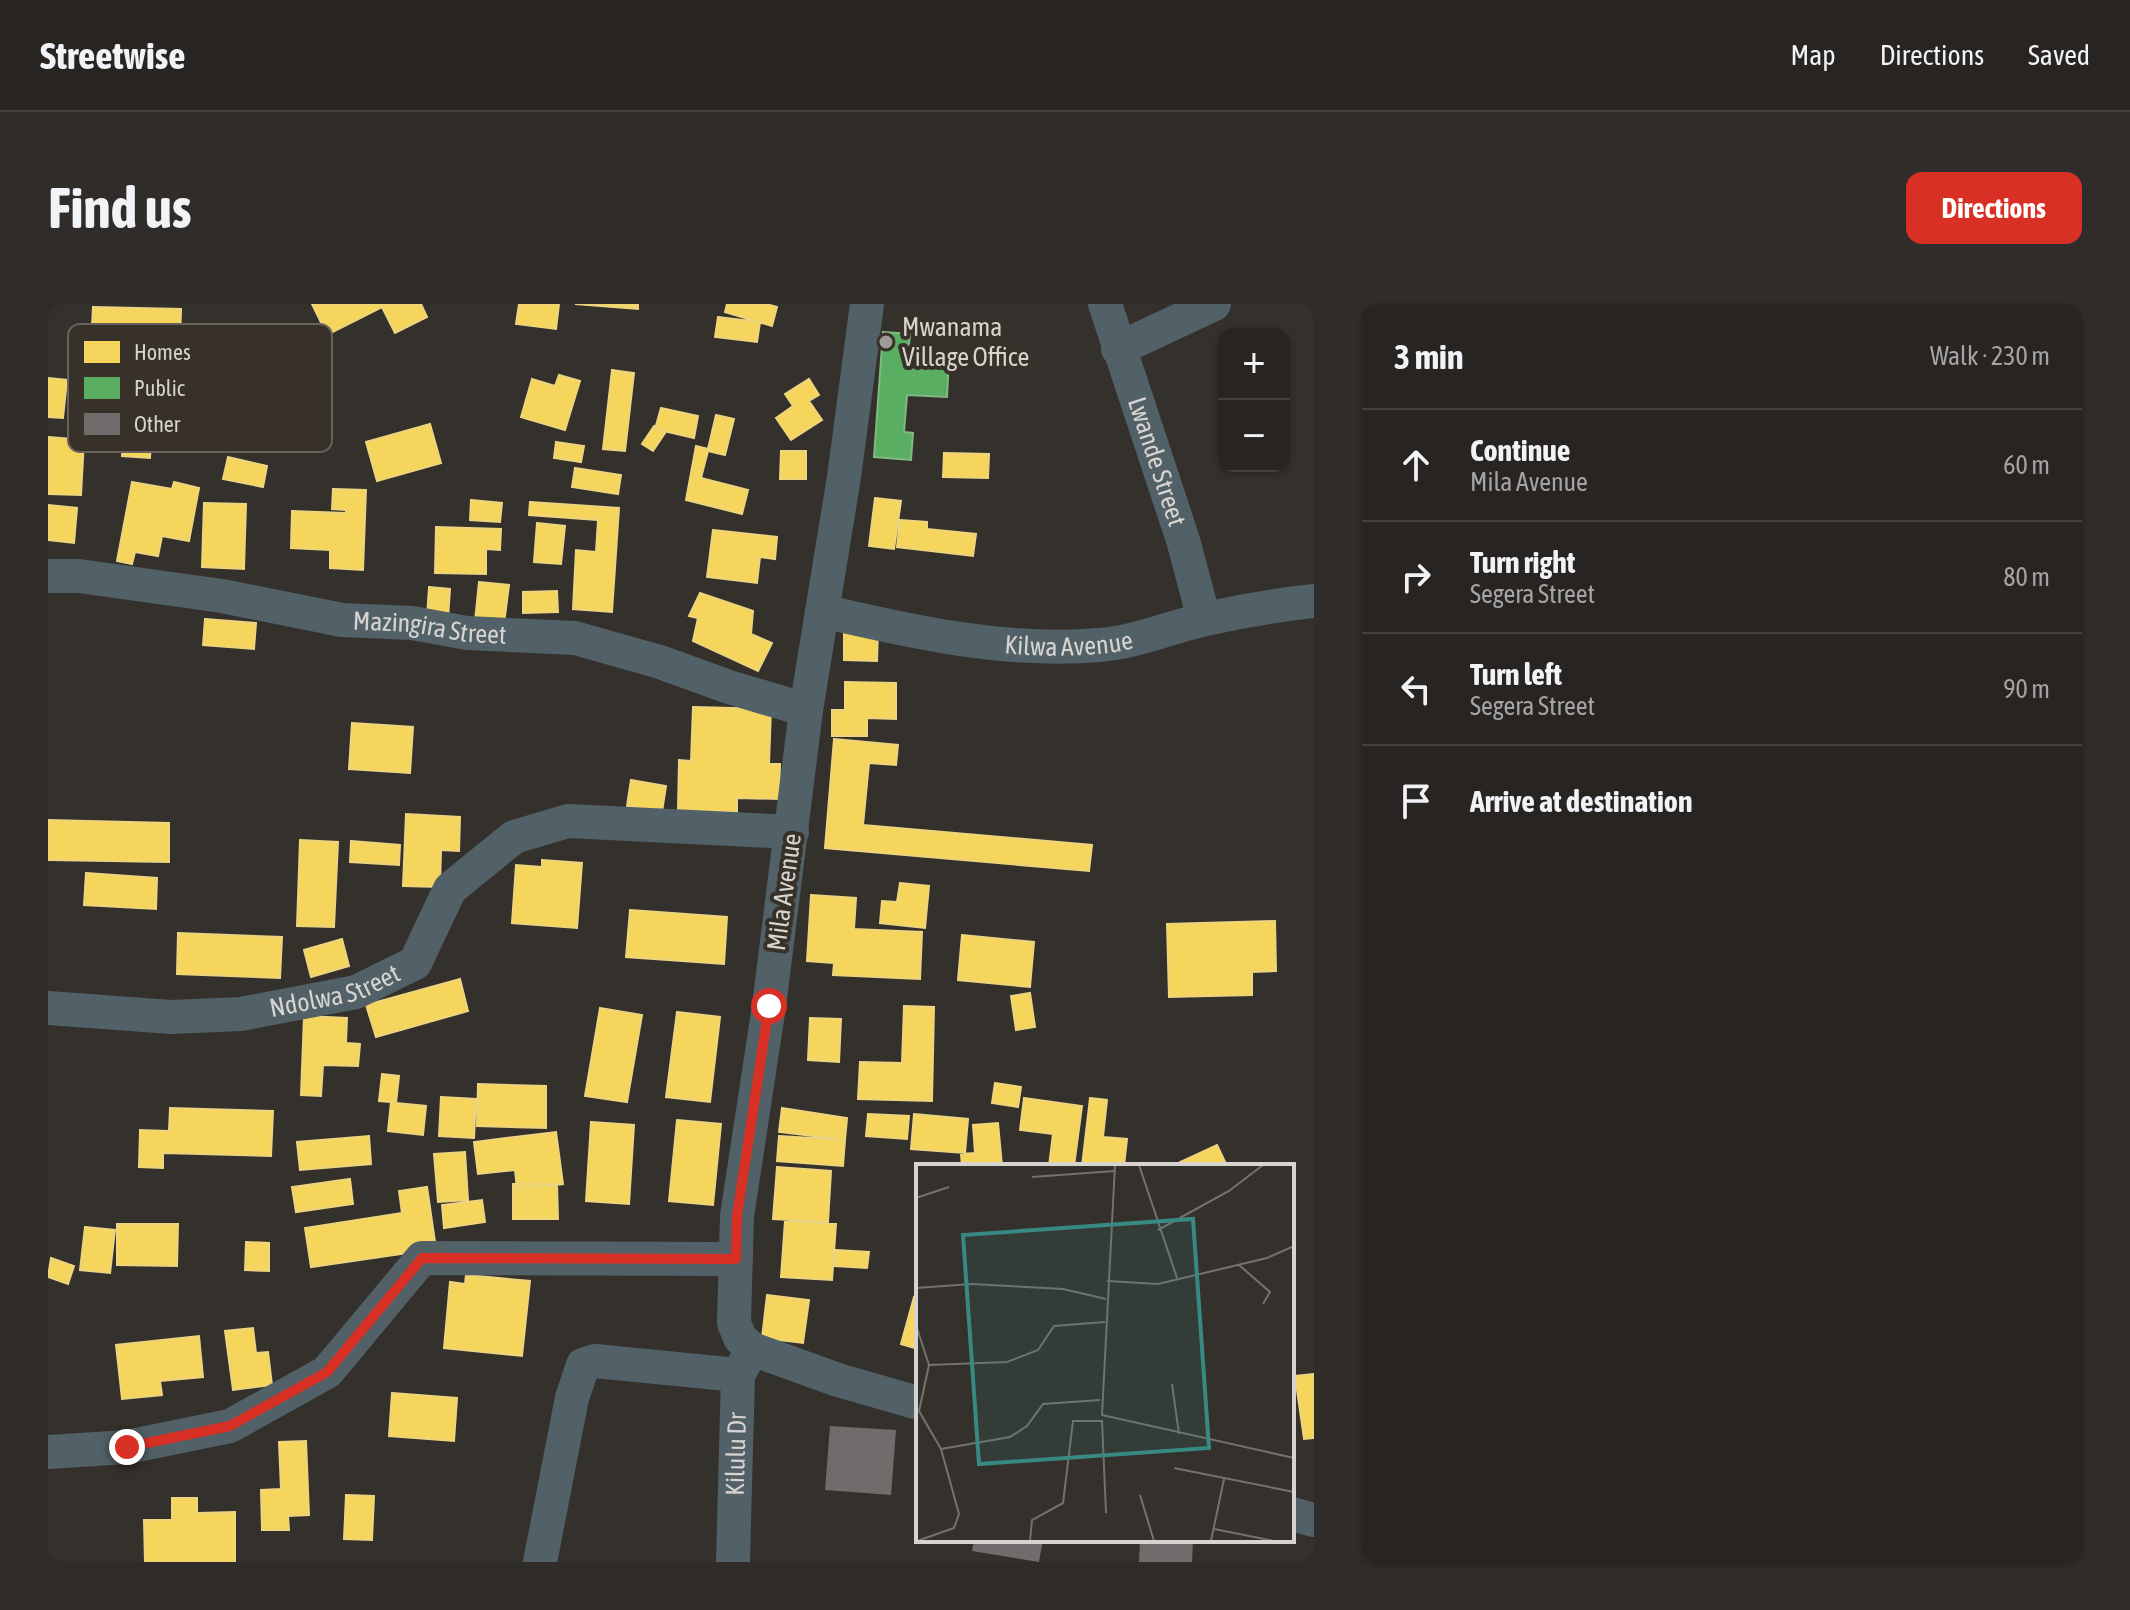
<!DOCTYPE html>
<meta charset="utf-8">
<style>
:root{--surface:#272421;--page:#2f2c2a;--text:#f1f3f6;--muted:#a4a4a5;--line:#43413f;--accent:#d93025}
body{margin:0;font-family:"Asap Condensed",sans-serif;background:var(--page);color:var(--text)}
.controls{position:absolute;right:24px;top:24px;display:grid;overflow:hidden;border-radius:16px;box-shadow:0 2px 6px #0004}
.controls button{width:72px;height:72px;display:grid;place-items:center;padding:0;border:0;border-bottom:2px solid var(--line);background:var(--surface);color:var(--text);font:40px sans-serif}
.stop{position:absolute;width:24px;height:24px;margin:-18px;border:6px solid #d93025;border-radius:50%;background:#fff}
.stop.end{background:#d93025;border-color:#fff;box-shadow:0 2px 8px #0008}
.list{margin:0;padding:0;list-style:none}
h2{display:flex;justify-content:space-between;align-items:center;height:104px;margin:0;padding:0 32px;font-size:34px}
h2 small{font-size:26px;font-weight:400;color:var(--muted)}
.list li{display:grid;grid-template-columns:52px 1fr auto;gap:24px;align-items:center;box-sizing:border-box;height:112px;padding:0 32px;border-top:2px solid var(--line)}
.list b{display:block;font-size:30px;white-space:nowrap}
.list p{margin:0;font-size:26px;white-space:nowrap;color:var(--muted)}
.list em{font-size:26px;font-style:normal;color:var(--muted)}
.icon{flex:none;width:44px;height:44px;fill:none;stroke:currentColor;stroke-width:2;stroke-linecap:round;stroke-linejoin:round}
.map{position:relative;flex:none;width:1266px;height:1258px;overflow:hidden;border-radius:16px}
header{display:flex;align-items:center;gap:48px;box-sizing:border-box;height:112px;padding:0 40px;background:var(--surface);border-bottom:2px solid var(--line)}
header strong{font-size:38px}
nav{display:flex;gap:44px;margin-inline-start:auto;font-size:28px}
.intro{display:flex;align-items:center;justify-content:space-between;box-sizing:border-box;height:192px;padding:0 48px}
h1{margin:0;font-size:56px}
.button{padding:20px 36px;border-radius:16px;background:var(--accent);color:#fff;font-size:28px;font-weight:700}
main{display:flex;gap:48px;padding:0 48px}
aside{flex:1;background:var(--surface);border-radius:16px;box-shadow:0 2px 6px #0004}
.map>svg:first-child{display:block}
.homes{fill:#f6d55c;stroke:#edd47e;stroke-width:2}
.public{fill:#5aae61;stroke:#80b982;stroke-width:2}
.building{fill:#6f6c6b}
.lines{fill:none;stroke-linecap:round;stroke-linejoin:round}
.minor{stroke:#516167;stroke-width:34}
.route{stroke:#d93025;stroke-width:10}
.poi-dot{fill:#9e9a96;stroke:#373129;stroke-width:3}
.labels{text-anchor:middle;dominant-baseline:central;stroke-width:8;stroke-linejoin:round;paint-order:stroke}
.poi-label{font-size:26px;fill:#d7d3cf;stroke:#373129;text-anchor:start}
.street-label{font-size:26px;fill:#d7d3cf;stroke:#373129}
.inset-road{fill:none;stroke:#75716d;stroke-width:2}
.view{fill:#378981;fill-opacity:0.15;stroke:#378981;stroke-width:4}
.inset-edge{fill:none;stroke:#d7d3cf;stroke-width:4}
.key{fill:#373129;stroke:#67625b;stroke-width:2}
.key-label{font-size:22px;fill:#d7d3cf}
</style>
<header>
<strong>Streetwise</strong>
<nav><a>Map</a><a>Directions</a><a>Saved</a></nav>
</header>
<div class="intro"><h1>Find us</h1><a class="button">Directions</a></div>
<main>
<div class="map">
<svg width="1266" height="1258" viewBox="0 0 1266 1258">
<rect width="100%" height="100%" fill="#34302c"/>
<path class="homes" d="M264 0H373L379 13 347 29 334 3 279 31Z
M471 0H511L508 25 468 20Z
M527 0H590V5Z
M679 0H718L729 3 724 22 677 8Z
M45 3 133 5 132 44 43 41Z
M670 13 712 18 709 38 667 33Z
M564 66 586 69 577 147 555 145Z
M511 71 532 77 517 126 473 113 484 75 507 82Z
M0 74 19 76 15 114 0 113Z
M761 75 771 91 761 97 774 116 743 136 728 114 745 102 737 90Z
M613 104 650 112 646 134 607 125Z
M668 111 686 115 677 151 660 147 653 174 700 186 694 210 638 196 648 142 660 145Z
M382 120 393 159 329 177 318 138Z
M606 122 617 129 605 147 594 140Z
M0 133 36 136 33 191 0 190Z
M75 135 103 137 102 154 74 152Z
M508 138 536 142 533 158 506 154Z
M733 147H758V175H732Z
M896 149 941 150 940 174 895 173Z
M180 153 219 162 215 183 175 175Z
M527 164 573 171 570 190 524 183Z
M84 178 124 185 126 178 151 184 141 237 114 232 110 252 87 248 84 260 69 257Z
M285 185 318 186 315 266 282 264V246L243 244 244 207 298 209V206L284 205Z
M827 194 853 197 846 245 821 242Z
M423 196 454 199 452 218 422 216Z
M482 198 571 204 564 308 525 305 528 246 548 248 550 216 481 211Z
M156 199 198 200 196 265 154 263Z
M0 201 29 204 26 239 0 236Z
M852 216 879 218V225L928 230 925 252 849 243Z
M489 219 517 222 513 260 486 258Z
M388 223 453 225 452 246 438 245V270L387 269Z
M665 226 729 233 727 255 712 253 709 279 659 273Z
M431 278 461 281 456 320 427 317Z
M381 283 402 285 400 314 379 313Z
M509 287 510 308 475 309V288Z
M652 289 705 307 703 330 724 339 710 367 645 337 650 314 641 312Z
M157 315 208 319 206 345 155 341Z
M796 326H830L829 357 796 356Z
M797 378 848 379V415L819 414V432H784V406H797Z
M645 403 723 405 721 460H732L731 495 689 494V508L630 506 631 456 643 457Z
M304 419 365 423 362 469 301 465Z
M786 435 850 441 848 461 821 459 815 521 1044 541 1041 567 777 544Z
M583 476 618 482 614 508 579 502Z
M358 510 412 513 411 547 393 546 392 583 355 582Z
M0 516 121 519V558L0 556Z
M252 536 290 538 286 623 249 622Z
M303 537 352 541 351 561 302 558Z
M494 556 534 559 529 624 464 619 468 561 494 563Z
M38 569 109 574 108 605 36 601Z
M852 579 881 582 877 624 832 619 834 597 849 598Z
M763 591 808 594 806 625 874 628 872 675 785 671 786 659 759 657Z
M582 606 679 613 676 660 578 653Z
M1227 617 1228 667 1204 668V691L1121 693 1119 620Z
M130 629 234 633 232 674 129 670Z
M914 631 986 638 982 683 910 676Z
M294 635 301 662 263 673 256 646Z
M412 675 420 707 328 733 318 701Z
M982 689 987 723 968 726 963 692Z
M856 702 886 703 884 797 810 795 812 758 854 759Z
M552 704 594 711 579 798 537 792Z
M629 708 672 713 662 798 618 793Z
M256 712 299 714 298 739 312 740 310 762 275 761 273 792 253 791Z
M762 714 793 715 791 758 760 756Z
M334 770 351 772 348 799 378 802 375 831 340 827 343 798 331 797Z
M947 779 973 783 970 803 944 799Z
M430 780 498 782V824L429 822Z
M393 793 428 795 426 834 391 832Z
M976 794 1034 802 1026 862H1001L1005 830 972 826Z
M1042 794 1059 796 1055 833 1079 835 1076 862H1034Z
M122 804 225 807 223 852 115 849V864L91 863 92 826 121 827Z
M734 804 799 814 797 836 731 828Z
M820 810 861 812 859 835 818 832Z
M866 810 920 815 917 849 863 845Z
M629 816 673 820 665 901 621 897Z
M543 818 586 821 581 900 538 897Z
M950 819 954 862H914L913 850 927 849 925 821Z
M508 828 515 880 469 885 467 866 430 870 426 838Z
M321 832 323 860 252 866 249 838Z
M731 832 797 836 795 862 729 857Z
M1169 841 1179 862H1129L1128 860Z
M417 848 420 896 390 898 386 850Z
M729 863 783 867 780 918 725 915Z
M302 875 305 900 248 908 244 883Z
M465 880H509L510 915H465Z
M379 883 388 945 263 963 257 924 354 909 351 887Z
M434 896 437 918 396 924 394 901Z
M737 917 788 920 784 976 733 973Z
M69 920H130L129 962 69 961Z
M37 923 67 926 62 969 32 966Z
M198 938 221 939V967L197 966Z
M788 946 821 948 819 964 787 962Z
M3 954 26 962 20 980 0 973Z
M418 971 482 977 474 1052 396 1044 402 978 417 980Z
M719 991 761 996 755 1039 714 1034Z
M866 993 870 994V1045L853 1040Z
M205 1024 208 1049 220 1048 224 1081 185 1086 177 1027Z
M151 1032 155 1073 112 1077 114 1091 74 1095 68 1041Z
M1266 1070V1134L1256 1135 1247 1072Z
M344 1089 409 1094 406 1137 341 1132Z
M258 1137 261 1211 240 1212 241 1226H214L213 1186 233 1185 231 1138Z
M298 1191 326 1192 324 1236 296 1235Z
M124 1194H149V1209L187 1208V1258H97L96 1216H124Z"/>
<path class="public" d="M835 28 862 30 860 52 901 56 899 93 859 91 856 128 865 129 863 156 826 153Z"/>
<path class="building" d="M782 1122 848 1126 843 1191 777 1186Z
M926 1236H995L991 1258 924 1247Z
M1092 1236H1145L1144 1258H1091Z"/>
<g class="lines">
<g class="minor">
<path d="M819 0 796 173 758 406 721 702 689 912 686 1019 692 1034 704 1045 790 1076 870 1099"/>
<path id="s1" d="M1057 0 1135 236 1156 315"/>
<path d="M1070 45 1166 0"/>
<path id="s2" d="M0 272H31L174 292 294 316 364 319 419 329 527 334 612 358 681 383 758 406"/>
<path id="s3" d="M774 307C864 328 958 349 1051 341 1089 338 1122 323 1158 315 1193 307 1230 301 1266 297"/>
<path id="s4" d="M0 704 123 713 193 710 308 688 367 659 402 585 466 533 520 517 744 528"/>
<path d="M0 1148 79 1143 182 1122 279 1068 374 954 688 955"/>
<path d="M1244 1210 1266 1216"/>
<path d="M492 1258 524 1094 535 1061 547 1057 690 1071"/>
<path id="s5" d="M685 1258 690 1071 700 1053"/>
</g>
</g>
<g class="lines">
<path class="route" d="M79 1143 182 1122 279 1068 374 954 688 955 689 912 721 702"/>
</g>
<circle class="poi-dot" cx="838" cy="38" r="8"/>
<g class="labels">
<g class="poi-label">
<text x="854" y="23">Mwanama<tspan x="854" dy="30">Village Office</tspan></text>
</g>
<g class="street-label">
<text stroke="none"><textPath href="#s1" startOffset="166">Lwande Street</textPath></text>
<text stroke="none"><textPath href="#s2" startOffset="386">Mazingira Street</textPath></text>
<text stroke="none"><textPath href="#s3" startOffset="250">Kilwa Avenue</textPath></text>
<text transform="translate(736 588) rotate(-82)">Mila Avenue</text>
<text stroke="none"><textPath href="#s4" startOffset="290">Ndolwa Street</textPath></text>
<text stroke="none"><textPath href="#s5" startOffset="108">Kilulu Dr</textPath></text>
</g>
</g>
<g transform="translate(868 860)">
<rect width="378" height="378" fill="#34302c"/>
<path class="inset-road" d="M199 1 186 251 378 294M223 1 261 114M116 13 199 7M0 34 33 23M242 66 313 27 347 1M323 101 354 128 347 140M191 117 242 120 351 94 378 82M0 124 56 120 147 125 190 135M0 161 13 201 3 247 25 285 43 350 38 364 1 377M13 201 91 198 122 186 138 162 189 158M256 220 263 270M186 256 190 349M25 285 94 273 111 262 127 240 184 236M258 304 378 328M224 331 238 377M298 365 358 377M114 377 116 356 147 339 157 257H186M295 377 308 315"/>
<path class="view" d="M277 55 293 284 63 300 47 71Z"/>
<rect width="378" height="378" class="inset-edge"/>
</g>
<rect x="20" y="20" width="264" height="128" rx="12" class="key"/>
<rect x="36" y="37" width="36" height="22" fill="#f6d55c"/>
<rect x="36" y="73" width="36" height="22" fill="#5aae61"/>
<rect x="36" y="109" width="36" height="22" fill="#6f6c6b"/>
<g class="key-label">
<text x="86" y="56">Homes</text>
<text x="86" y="92">Public</text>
<text x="86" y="128">Other</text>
</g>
</svg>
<div class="controls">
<button>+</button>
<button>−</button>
</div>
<div class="stop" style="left:721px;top:702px"></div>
<div class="stop end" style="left:79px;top:1143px"></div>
</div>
<aside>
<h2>3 min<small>Walk · 230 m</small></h2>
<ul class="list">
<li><svg class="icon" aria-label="ahead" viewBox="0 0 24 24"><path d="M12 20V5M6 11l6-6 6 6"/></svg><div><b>Continue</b><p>Mila Avenue</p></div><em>60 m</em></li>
<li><svg class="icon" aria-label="right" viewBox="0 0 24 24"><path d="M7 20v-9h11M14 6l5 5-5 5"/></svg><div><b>Turn right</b><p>Segera Street</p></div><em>80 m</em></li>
<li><svg class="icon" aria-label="left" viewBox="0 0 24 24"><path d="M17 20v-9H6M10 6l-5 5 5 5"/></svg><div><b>Turn left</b><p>Segera Street</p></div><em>90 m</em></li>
<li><svg class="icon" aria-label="arrive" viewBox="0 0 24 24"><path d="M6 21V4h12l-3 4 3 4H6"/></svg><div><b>Arrive at destination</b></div></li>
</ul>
</aside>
</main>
